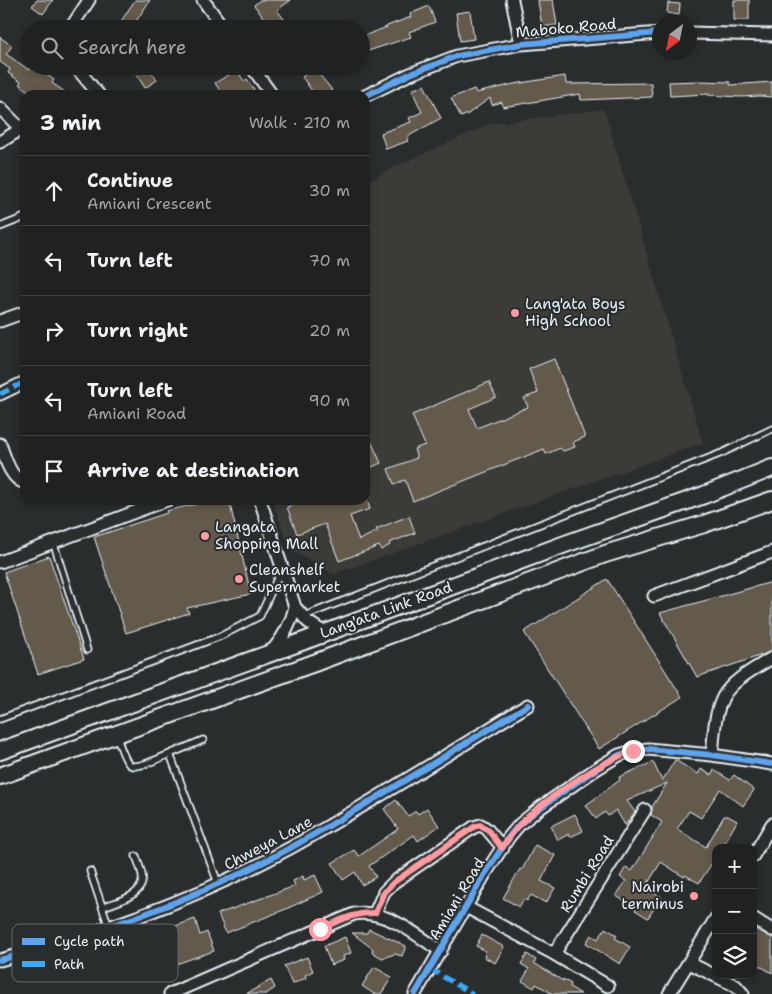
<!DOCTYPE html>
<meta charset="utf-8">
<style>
:root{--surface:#202222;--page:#282a2a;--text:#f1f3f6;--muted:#a2a4a5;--line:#3d3f40}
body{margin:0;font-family:"Shantell Sans",sans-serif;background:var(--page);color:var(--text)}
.controls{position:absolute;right:15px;bottom:15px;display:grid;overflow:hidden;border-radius:10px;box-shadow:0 2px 8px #0003}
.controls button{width:45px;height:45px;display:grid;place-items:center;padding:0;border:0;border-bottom:1px solid var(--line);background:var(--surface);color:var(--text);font:25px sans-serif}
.compass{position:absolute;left:652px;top:15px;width:45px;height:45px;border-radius:50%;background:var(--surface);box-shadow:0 2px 8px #0003;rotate:212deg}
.stop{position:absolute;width:15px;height:15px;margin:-11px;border:4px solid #ff9aa2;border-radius:50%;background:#fff}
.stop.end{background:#ff9aa2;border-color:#fff;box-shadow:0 1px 5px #0008}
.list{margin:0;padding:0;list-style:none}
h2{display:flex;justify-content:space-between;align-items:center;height:65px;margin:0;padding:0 20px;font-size:21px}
h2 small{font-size:16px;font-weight:400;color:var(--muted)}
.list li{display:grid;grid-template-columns:32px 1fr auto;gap:15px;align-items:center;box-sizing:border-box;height:70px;padding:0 20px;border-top:1px solid var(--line)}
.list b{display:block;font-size:19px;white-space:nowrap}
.list p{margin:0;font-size:16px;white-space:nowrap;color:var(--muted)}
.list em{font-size:16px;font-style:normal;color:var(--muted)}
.icon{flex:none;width:28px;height:28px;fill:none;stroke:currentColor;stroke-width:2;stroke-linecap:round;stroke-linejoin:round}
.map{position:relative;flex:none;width:772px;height:994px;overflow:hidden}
.search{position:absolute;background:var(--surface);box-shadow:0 2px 8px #0003;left:20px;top:20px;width:350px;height:55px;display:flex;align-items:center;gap:12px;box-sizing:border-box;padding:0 18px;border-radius:28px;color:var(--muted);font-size:19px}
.panel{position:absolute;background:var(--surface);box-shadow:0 2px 8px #0003;left:20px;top:90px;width:350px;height:415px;border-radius:15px}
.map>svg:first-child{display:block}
.built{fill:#3b3a37}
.building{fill:#645a4b;stroke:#e8f1f8}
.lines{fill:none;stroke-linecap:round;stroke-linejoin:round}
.lane-casing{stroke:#e8f1f8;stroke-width:9}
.street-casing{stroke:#e8f1f8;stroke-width:15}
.secondary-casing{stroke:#e8f1f8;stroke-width:20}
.lane{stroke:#2a2d2e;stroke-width:5.5}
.street{stroke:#2a2d2e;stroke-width:11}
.secondary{stroke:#2a2d2e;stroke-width:16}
.quiet{stroke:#3fa9f5;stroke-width:5;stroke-dasharray:10 5;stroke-linecap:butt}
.cycleway-casing{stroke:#2a2d2e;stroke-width:9}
.cycleway{stroke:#60a3ed;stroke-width:6}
.route{stroke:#ff9aa2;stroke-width:6}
.poi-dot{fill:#ff9aa2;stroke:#2a2d2e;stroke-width:2}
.labels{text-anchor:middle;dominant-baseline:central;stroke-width:4;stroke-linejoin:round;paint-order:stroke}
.street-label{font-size:15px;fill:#e8f1f8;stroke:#2a2d2e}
.poi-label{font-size:15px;fill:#e8f1f8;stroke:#2a2d2e;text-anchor:start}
.key{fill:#2a2d2e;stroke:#63686b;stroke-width:1}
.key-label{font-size:14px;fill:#e8f1f8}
</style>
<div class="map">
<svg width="772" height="994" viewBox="0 0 772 994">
<rect width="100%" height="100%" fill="#2a2d2e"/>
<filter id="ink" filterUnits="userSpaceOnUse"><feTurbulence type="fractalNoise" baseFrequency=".02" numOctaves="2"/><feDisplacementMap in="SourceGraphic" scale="10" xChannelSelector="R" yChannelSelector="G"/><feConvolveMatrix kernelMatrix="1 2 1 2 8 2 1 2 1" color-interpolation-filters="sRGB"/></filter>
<g filter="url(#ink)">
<path class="built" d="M604 109 703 443 334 574 290 549 272 500H365V184L386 171 489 124Z"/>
<path class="building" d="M37 0H53L43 14 32 6Z
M135 0H150L131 29H116Z
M260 0H291L277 10 287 23 279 29H272L254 5Z
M538 0H553L557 25 542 27Z
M734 0H749V20H734Z
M668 3 680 4 679 15 667 13Z
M429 6 435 22 409 32 411 37 365 52 361 42V37L387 27V26L411 17 410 14Z
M470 11 474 39 460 41 456 13Z
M0 37 12 46 6 54 29 70 32 66H35L54 80 52 83 69 95H33L19 84 21 82 8 73 10 69 0 62Z
M145 66H148L157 80 145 88 135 72Z
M314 68 332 90 324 95H315L302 77Z
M237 70 244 81 247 79 255 91 247 95H223L215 83Z
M565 76 566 84 651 83 652 97 581 100 580 94 503 107 502 102 492 105 490 98 468 114 461 117 451 98 474 89 476 93 514 84Z
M700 81 730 82V85L772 82V97L760 96 740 97 708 95V94L670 96 669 82Z
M424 85 441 118 407 137 408 141 386 149 381 133 411 122 409 118 422 112 412 90Z
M554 359 585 437 573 442 575 447 563 451 560 448 546 454 544 449 413 501 405 480 394 484 388 469 417 458 414 449 425 445 412 415 489 382 496 397 469 409 477 428 528 407 524 398 538 393 529 369Z
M365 428 381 463 365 470Z
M214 500H229L251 594 187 608 189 613 126 633 94 537 167 513 166 511Z
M308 500H367L370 509 350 516 359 540 378 531 376 529 409 516 415 533 389 543 390 545 381 550 379 546 339 561 325 524 297 534 287 507Z
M49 556 84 659 38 674 4 572Z
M607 579 682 697 599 749 524 632Z
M772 582V651L762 655 697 677 660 613Z
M675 760 698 774 701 769 711 775 714 770 730 780 734 775 754 790 743 806 720 789 701 818 689 811 677 829 706 847 724 816H728L737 821 723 846 721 848H716V857L699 883 685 875 684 877 661 862 645 888 661 897 648 918 635 910 636 908 616 896 626 881 620 877 626 867 632 871 662 822 651 815 652 807 667 783 627 801 635 812 625 825 616 810 608 816 605 812 596 819 586 805 620 780 619 777 653 762 662 781Z
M396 800 408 816 416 811 418 814 427 808 439 826 418 841 414 835 369 866 376 877 362 885 355 872 343 880 332 863 354 850 359 856 398 829 384 809Z
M575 814 583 831 570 837 569 834 558 840 551 826Z
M535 845 555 855 541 881 555 888 546 903 531 895 527 901 524 899 519 907 503 898 520 869 522 870Z
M315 875 323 892 286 909 226 933 218 914 295 886 293 881 303 876 304 880Z
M195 919 200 935 207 932 214 951 170 966 169 964 147 970 150 961 156 949 175 942 170 928Z
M605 928 617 935 615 938 630 947 620 964 586 943 591 935 598 939Z
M753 928 772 937V973L753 962Z
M369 929 406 946 402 956 395 954 382 958 372 952 373 949 352 933H367Z
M482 935 504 947 495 963 484 957 486 951 476 946Z
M345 937 351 953 343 956 344 960 331 965 324 946Z
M527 954 536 960 534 963 563 981V979L571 984 570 987 581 994H553L536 984 534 988 522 981 529 969 521 964Z
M307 957 313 971 305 975 306 978 292 984 284 966Z
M374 967 392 977 381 994H374L362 986Z
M271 980 275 988 266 994H246Z"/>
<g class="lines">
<g class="lane-casing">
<path id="lane" d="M0 227 25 217
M53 541 87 650
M302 617 722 453 772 429
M0 719 221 636 260 616 281 570
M116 735C120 744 123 758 129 764 136 771 161 757 170 754L218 883
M170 754 203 740
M90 871 109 927
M103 907C117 901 146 896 142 875 141 869 138 862 136 856"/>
</g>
<g class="street-casing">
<path id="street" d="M203 0 224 29
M512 0 521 44
M70 29 89 0
M690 33 772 35
M75 66 99 95
M251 66 272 95
M365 96 410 74 457 56 521 44 660 33
M0 108 25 133
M0 142 21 129
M0 321 25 312
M0 394 25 382
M0 444C5 457 10 479 25 483
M260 500 295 607 308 622 325 633
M0 562 167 500
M654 596 772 552
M272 651C283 638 291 625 295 607
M712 755C714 736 714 715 723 697 732 680 756 668 772 658
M753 856 772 824
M466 907 554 954 608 986
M375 913 384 892 394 882 474 827 481 825 487 829 503 848
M753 918 772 930
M554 954 645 810
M0 960C98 934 203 896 292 847 372 802 450 753 528 705
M689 963 736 986 743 994
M170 994 354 914C385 908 416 935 441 951
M415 994 485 874 509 837 520 824 540 808 593 771 619 755 633 751 648 749 712 755 772 764
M669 994 716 918"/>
</g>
<g class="secondary-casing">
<path id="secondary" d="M0 751 304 641 568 543 704 495 772 468
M0 776 317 662 605 554 704 524 772 500"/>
</g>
<use href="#lane" class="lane"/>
<use href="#street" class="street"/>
<use href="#secondary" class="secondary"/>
<path class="quiet" d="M0 394 25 382
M430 969 473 994"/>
<g class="cycleway-casing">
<path id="cycleway" d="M365 96 410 74 457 56 521 44 660 33
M0 960C98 934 203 896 292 847 372 802 450 753 528 705
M415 994 485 874 509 837 520 824 540 808 593 771 619 755 633 751 648 749 712 755 772 764"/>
</g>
<use href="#cycleway" class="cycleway"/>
</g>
</g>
<g class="lines" filter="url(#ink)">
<path class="route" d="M320 929C339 921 354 912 375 913L384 892 394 882 474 827 480 825 487 829 502 848C508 839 514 830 521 823 546 799 601 761 633 751"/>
</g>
<g class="poi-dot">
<circle cx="515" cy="313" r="5"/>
<circle cx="205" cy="536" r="5"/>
<circle cx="239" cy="579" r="5"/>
<circle cx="694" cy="896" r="5"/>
</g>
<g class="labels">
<g class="street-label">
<text transform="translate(566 28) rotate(-5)">Maboko Road</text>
<text transform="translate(386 610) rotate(-20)">Lang'ata Link Road</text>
<text transform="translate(268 843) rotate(-28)">Chweya Lane</text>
<text transform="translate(587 874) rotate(-58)">Rumbi Road</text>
<text transform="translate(457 899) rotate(-59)">Amiani Road</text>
</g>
<g class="poi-label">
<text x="525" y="304">Lang'ata Boys<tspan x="525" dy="17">High School</tspan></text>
<text x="215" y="527">Langata<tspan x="215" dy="17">Shopping Mall</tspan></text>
<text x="249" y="570">Cleanshelf<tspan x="249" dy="17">Supermarket</tspan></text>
<text x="684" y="887" text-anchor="end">Nairobi<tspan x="684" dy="17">terminus</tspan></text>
</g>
</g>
<rect x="12" y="924" width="166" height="58" rx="8" class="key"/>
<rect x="22" y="938" width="23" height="7" fill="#60a3ed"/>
<rect x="22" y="961" width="23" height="6" fill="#3fa9f5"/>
<g class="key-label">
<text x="54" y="946">Cycle path</text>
<text x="54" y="969">Path</text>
</g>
</svg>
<div class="controls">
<button>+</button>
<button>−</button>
<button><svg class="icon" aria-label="layers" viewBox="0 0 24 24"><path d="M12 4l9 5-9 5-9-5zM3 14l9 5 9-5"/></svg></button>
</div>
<svg class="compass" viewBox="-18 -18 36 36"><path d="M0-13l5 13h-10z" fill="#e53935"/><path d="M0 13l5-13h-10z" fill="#a2a4a5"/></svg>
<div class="stop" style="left:320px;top:929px"></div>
<div class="stop end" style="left:633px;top:751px"></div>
<div class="search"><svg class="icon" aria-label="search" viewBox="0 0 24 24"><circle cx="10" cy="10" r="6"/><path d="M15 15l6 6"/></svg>Search here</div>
<section class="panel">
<h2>3 min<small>Walk · 210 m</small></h2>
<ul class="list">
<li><svg class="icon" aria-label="ahead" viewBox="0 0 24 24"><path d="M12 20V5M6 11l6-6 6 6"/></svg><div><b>Continue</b><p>Amiani Crescent</p></div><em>30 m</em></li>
<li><svg class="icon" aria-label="left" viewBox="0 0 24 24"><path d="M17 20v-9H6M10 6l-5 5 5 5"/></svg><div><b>Turn left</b></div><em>70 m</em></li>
<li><svg class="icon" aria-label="right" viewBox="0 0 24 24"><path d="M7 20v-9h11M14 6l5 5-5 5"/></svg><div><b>Turn right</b></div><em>20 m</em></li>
<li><svg class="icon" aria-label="left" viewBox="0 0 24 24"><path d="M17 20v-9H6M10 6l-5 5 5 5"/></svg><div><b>Turn left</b><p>Amiani Road</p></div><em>90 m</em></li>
<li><svg class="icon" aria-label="arrive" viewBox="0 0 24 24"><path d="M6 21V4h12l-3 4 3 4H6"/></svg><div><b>Arrive at destination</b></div></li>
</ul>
</section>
</div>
